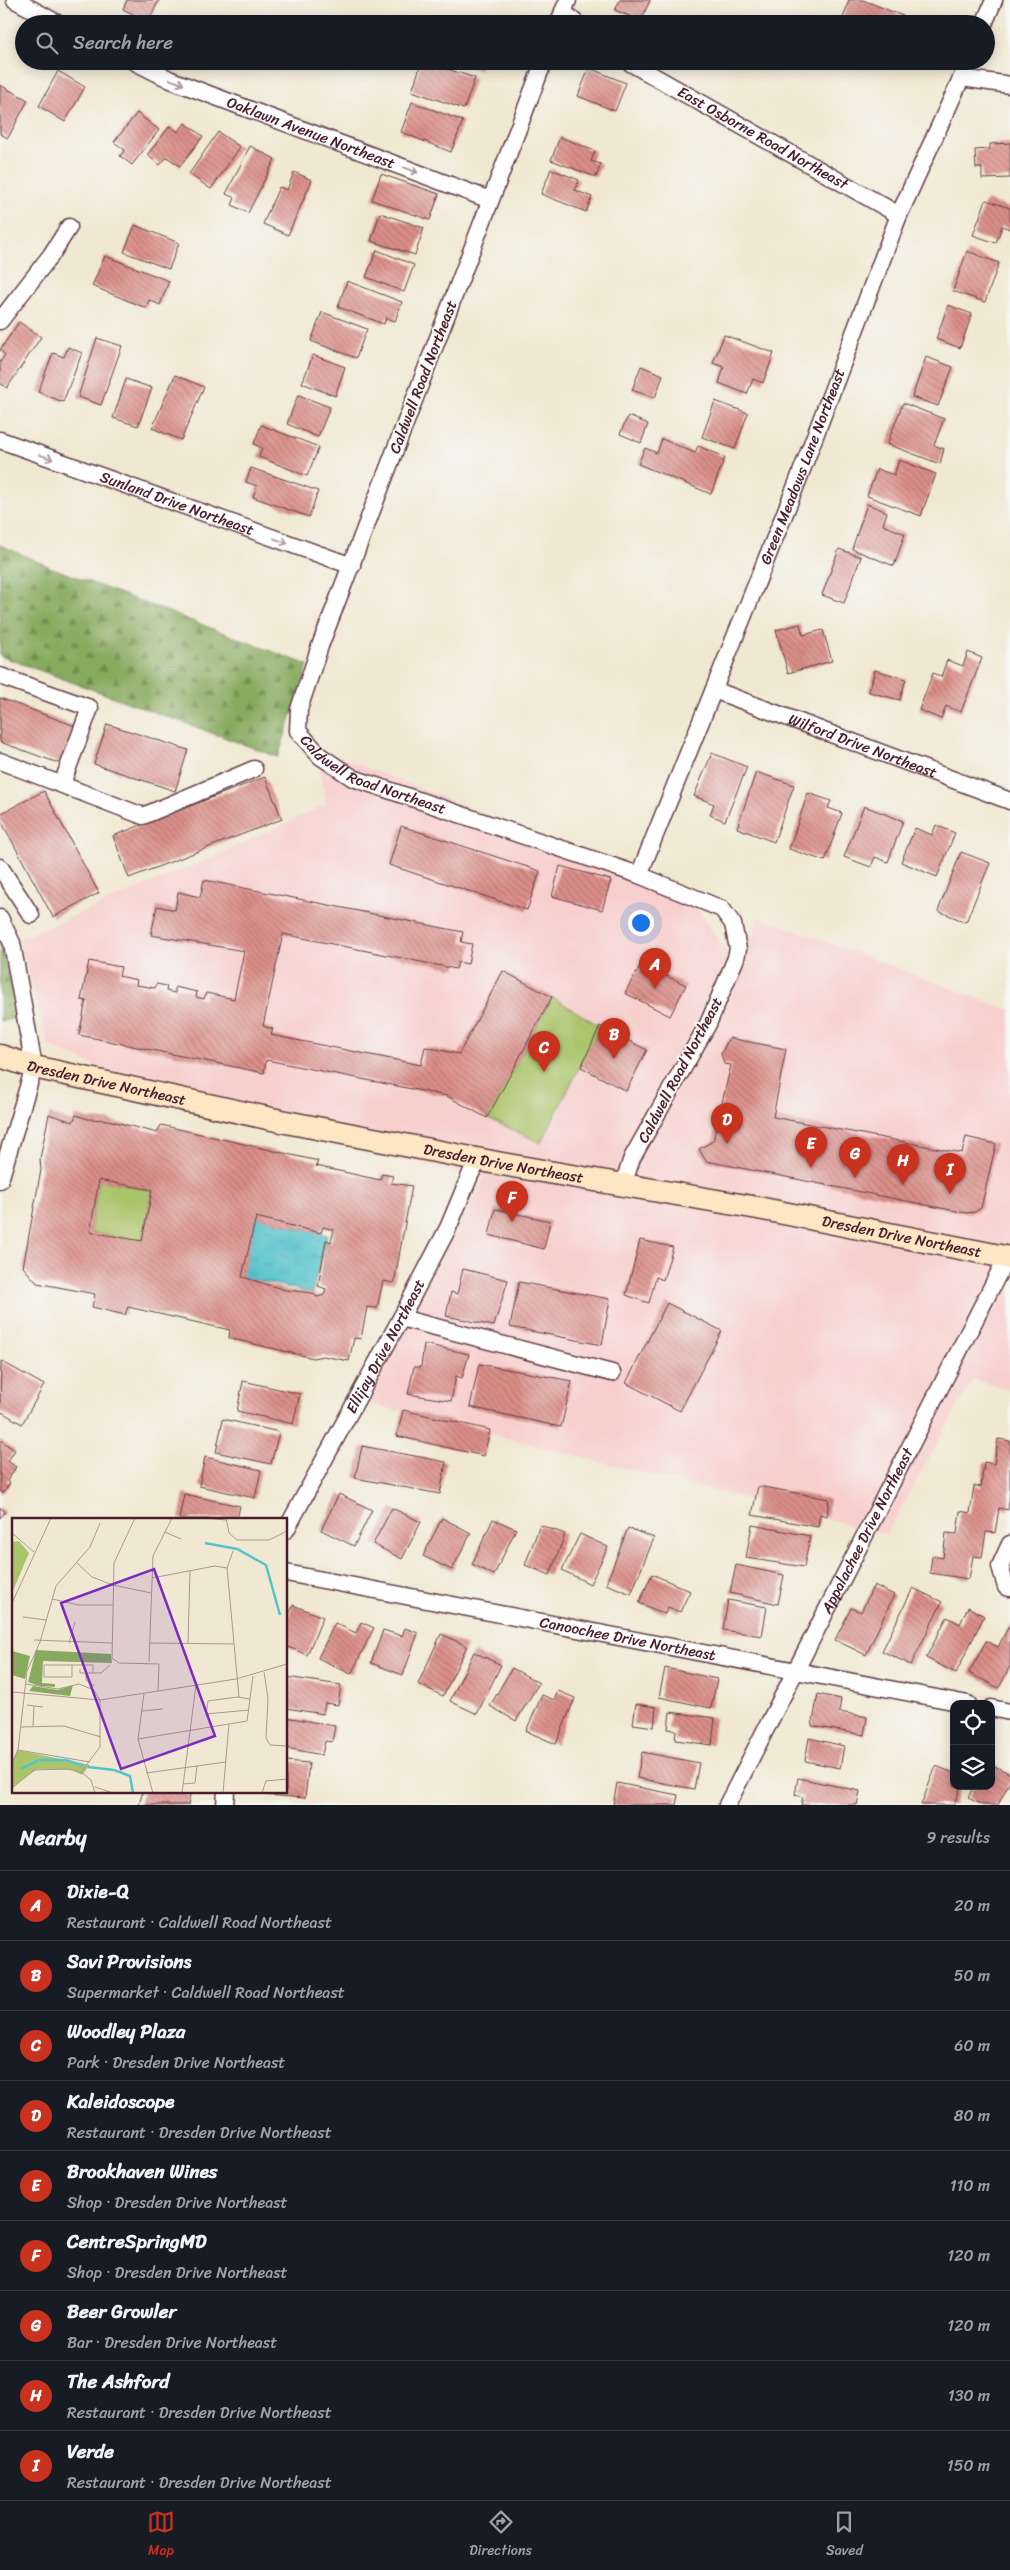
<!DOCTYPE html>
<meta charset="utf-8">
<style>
:root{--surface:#171b24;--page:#20242c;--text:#f1f3f6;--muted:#9ea1a6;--line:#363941;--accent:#c8321e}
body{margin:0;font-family:Sriracha,sans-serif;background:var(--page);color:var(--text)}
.controls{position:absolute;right:15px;bottom:15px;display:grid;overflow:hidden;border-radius:10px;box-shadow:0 2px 12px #0003}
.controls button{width:45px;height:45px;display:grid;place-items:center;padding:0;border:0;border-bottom:1px solid var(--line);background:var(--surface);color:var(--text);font:25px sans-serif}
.you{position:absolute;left:640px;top:922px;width:18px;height:18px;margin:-12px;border:4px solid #fff;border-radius:50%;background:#1a73e8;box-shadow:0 0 0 8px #1a73e833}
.badge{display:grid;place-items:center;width:32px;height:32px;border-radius:50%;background:var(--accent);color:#fff;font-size:16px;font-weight:700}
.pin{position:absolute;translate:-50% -41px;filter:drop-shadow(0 1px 2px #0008)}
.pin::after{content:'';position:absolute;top:26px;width:18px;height:15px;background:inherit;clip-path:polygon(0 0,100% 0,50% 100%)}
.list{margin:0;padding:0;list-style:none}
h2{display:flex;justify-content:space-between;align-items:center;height:65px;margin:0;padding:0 20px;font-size:21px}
h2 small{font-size:16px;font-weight:400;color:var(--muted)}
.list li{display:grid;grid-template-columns:32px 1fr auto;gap:15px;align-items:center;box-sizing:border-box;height:70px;padding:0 20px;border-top:1px solid var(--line)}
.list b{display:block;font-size:19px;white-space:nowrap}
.list p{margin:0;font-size:16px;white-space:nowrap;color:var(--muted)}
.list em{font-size:16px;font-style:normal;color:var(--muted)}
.icon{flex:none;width:28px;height:28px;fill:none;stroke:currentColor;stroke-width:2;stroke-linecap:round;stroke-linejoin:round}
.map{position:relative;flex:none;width:1010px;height:1805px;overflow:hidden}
.search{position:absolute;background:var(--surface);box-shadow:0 2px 12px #0003;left:15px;right:15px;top:15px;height:55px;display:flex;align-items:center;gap:12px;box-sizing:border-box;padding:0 18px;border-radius:28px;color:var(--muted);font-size:19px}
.sheet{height:695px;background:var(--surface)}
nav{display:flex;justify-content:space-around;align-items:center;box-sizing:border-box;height:70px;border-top:1px solid var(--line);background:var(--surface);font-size:14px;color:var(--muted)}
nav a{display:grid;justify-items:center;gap:2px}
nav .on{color:var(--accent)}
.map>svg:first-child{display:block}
.built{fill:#f7d0ce}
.forest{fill:url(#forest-firs);stroke:#686444}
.green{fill:#aac46a;stroke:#7a724a}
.water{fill:url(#water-ripples);stroke:#50707c}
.building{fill:url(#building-back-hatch);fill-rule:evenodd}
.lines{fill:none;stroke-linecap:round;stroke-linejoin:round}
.street-casing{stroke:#633d44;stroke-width:19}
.secondary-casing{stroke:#633d44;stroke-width:25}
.street{stroke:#fff;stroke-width:16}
.secondary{stroke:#fce6c4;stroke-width:22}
.oneway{stroke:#ae9aa0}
.labels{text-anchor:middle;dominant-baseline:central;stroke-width:4;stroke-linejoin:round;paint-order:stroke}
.street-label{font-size:15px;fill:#4a1f2b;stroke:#f6f6f2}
.inset-river{fill:none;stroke:#55c2cc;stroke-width:2.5}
.inset-road{fill:none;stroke:#ae988f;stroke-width:1}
.view{fill:#7b2cbf;fill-opacity:0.15;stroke:#7b2cbf;stroke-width:2.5}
.inset-edge{fill:none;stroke:#4a1f2b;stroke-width:2.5}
</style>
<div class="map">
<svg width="1010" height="1805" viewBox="0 0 1010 1805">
<defs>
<pattern id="forest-firs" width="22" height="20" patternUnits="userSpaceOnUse" patternTransform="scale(1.25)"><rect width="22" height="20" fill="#87aa5e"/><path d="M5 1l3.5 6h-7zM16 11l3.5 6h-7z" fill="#708a4e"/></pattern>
<pattern id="water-ripples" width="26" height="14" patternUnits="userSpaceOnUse" patternTransform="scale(1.25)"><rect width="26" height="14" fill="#55c2cc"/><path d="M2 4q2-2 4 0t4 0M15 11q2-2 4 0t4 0" fill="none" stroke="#4ca6af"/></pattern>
<pattern id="building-back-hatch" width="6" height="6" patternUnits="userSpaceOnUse" patternTransform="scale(1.25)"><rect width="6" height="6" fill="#dc8f8a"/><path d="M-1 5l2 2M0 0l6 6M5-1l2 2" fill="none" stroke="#b47471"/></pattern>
</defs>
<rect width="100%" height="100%" fill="#f6f6f2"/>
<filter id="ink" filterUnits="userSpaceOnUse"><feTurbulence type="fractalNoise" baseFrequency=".02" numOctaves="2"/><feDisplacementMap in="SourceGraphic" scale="10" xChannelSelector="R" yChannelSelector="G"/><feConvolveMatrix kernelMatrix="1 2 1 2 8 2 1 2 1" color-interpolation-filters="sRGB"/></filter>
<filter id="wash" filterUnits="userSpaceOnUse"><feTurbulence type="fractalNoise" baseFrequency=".0096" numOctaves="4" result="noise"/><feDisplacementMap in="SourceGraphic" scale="20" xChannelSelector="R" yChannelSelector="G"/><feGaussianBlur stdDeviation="1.12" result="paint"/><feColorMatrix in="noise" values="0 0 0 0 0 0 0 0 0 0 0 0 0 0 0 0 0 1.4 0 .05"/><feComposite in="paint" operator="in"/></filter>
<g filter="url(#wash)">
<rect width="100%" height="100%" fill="#f0e8d2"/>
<path class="built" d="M314 747 687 893 737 968 759 917 1010 1010V1389L973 1380 886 1534 359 1401 484 1178 453 1172 281 1121 176 1100 49 1046 19 939 224 852 327 804Z"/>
<path class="forest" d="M0 545 50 567 308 665 278 757 0 656Z
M0 942 19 1018 0 1021Z"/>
<path class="green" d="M552 997 600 1026 541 1143 487 1118Z
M99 1180 152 1190 142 1241 90 1232Z"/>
<path class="water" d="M256 1217 327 1235 312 1293 242 1277Z"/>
<g id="blocks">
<path class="building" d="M127 0H159L148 22 123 9Z
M620 0H650L641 21 615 10Z
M849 0H863L913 20 911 24H841Z
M422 61 475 78 464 109 412 91Z
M459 61H482L479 70 459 63Z
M589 68 626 83 615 111 578 96Z
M58 71 85 87 65 122 39 106Z
M0 85 28 100 8 138 0 134Z
M412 102 463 121 451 152 401 132Z
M137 113 159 130 132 165 120 156 125 150 114 142Z
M185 123 203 136 180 166 167 157 160 165 147 155 170 126 178 132Z
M218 132 240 147 211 189 189 174Z
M560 137 595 151 591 161 601 164 596 177 551 160Z
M1010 143V178L982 179V168H976L975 150 990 149V144Z
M250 146 275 159 248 213 232 205 235 198 226 194Z
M551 169 579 180 575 190 592 197 586 212 541 194Z
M294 172 312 180 288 235 263 224 279 187 287 190Z
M381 174 439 194 430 220 372 200Z
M986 200 1010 208V229L1002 226 996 243 973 235Z
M380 213 424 228 415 255 371 241Z
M135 225 179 243 169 269 124 252Z
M377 250 414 265 404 292 366 277Z
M967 251 999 263 985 302 953 291Z
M105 256 169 281 160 305 149 300 146 308 92 286Z
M347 281 402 302 395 321 386 318 384 324 338 307Z
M948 305 972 314 960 348 936 339Z
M322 312 367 329 356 358 311 341Z
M19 322 41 337 7 388 0 383V362L5 355 0 350Z
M724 335 774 353 763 383 753 379 747 394 719 383 724 367 713 363Z
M97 338 122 346 101 405 78 397Z
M68 347 82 353 63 402 38 392 53 353 64 357Z
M313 355 345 367 335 396 302 383Z
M926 357 953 367 938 406 912 397Z
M641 366 663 375 655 398 632 390Z
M175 375 204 387 181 440 152 428Z
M126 379 152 388 138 426 113 418Z
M298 395 330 407 318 437 287 424Z
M715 401 748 413 735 449 702 437Z
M903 403 944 419 934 445 944 449 940 464 887 444Z
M628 416 648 424 641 443 620 434Z
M261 425 319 447 307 476 259 457 262 448 254 444Z
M662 439 695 453 698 446 725 457 711 494 638 464 645 448 657 453Z
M899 460 936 474 921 516 867 496 877 469 894 475Z
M251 468 318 491 309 517 253 497 257 486 246 482Z
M867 504 887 512 883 525 905 534 894 566 852 549Z
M839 549 861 557 844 603 822 595Z
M800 624 803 635 823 630 832 661 788 673 776 630Z
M968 652 982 658 961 712 946 706 941 719 919 710 933 673 941 677 947 660 963 666Z
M875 670 906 679 900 700 869 692Z
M0 698 75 726 61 764 0 742Z
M107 724 188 750 175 791 94 764Z
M712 753 747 767 725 821 710 815 714 804 694 796Z
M756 772 794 785 774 842 737 828Z
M265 777 282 819 129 878 113 836Z
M44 791 99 893 53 917 0 819V814Z
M808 793 831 801 828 808 842 813 825 861 789 849Z
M864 806 903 821 888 862 875 857 871 867 844 857Z
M936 825 955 833 937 877 901 862 915 828 932 835Z
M401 826 540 871 527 910 389 865Z
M961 852 990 863 966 922 938 911Z
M560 866 611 880 602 910 552 896Z
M204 880 463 932 461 942 472 944 468 964 458 962 456 969 283 934 263 1026 273 1029 271 1035 421 1065 425 1047 459 1054 503 971 552 997 487 1118 447 1096 266 1060 264 1073 79 1035 86 1001 81 1000 89 961 121 967 119 976 137 980 136 985 155 988 156 984 167 986 166 991 175 993V987L197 992 196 997 204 999 206 993 234 999 244 951 151 935 157 906 175 910 178 892 200 897Z
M641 964 686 985 670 1016 625 993Z
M600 1026 647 1050 626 1091 581 1067Z
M729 1038 786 1049 773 1117 962 1153 966 1137 996 1144 981 1208 975 1212 966 1213 706 1161 699 1149 713 1141 731 1065 724 1064 721 1054Z
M49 1114 73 1122 76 1115 88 1119 108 1120 157 1133 161 1125 318 1161 316 1166 380 1180 382 1174 393 1176 391 1183 412 1186 394 1283 383 1281 377 1308 367 1307 361 1339 354 1338 349 1361 323 1356 313 1358 229 1338 230 1330 128 1307 125 1315 92 1307 95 1294 37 1283 23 1267 41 1170 40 1159ZM99 1180 152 1190 142 1241 90 1232ZM256 1217 321 1233 323 1227 334 1230 331 1242 326 1240 318 1286 326 1289 324 1295 317 1297 312 1293 286 1290 242 1277Z
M495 1209 550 1221 544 1249 489 1235Z
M640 1240 673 1247 663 1280 656 1277 649 1303 626 1295Z
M463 1269 508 1280 494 1326 446 1316 451 1292 457 1294Z
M519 1282 610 1299 602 1345 510 1327Z
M667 1303 722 1331 680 1411 626 1383Z
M424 1344 469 1354 462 1378 456 1376 451 1401 408 1394 414 1367H421Z
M1 1361 44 1385 22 1424 0 1411Z
M479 1364 572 1381 561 1427 470 1407Z
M243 1381 300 1394 293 1424 237 1411Z
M403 1410 490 1430 484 1456 397 1436Z
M223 1419 279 1432 271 1464 216 1452Z
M998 1439 1010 1441V1492L1008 1510 999 1508 995 1533 986 1532 982 1557 973 1556 969 1579 930 1573 932 1556 943 1558 946 1533 957 1534 960 1511 970 1513 974 1486 981 1487 984 1462 994 1464Z
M0 1440 15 1450 8 1461 16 1467 7 1481 10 1483 3 1493 0 1491Z
M362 1446 446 1462 440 1494 355 1478Z
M205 1457 261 1470 255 1498 199 1486Z
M758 1486 829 1499 827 1516 820 1514 818 1527 752 1515Z
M184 1494 240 1506 237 1519H179Z
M339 1494 372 1510 354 1546 321 1530Z
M0 1507 5 1512 0 1518Z
M392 1508 421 1522 402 1559 373 1544Z
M442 1518 471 1533 452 1570 423 1556Z
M493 1519 516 1529 494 1575 472 1564Z
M540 1525 565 1534 550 1575 525 1565Z
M752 1525 810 1536 804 1567 746 1558Z
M628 1528 654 1538 631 1594 606 1584Z
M580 1534 608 1547 590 1584 562 1570Z
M736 1565 784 1575 778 1604 730 1593Z
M652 1574 690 1591 680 1612 668 1607 665 1614 639 1603Z
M874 1585 894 1595 866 1655 835 1640 851 1608 861 1612Z
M913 1588 942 1602 911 1665 882 1651Z
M728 1600 767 1607 762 1636 723 1630Z
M293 1605 323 1617 307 1655 286 1646V1622Z
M968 1607 984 1616 956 1673 926 1658 947 1617 960 1624Z
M361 1622 374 1628 351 1674 318 1658 335 1623 356 1633Z
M1010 1624V1666L999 1688 969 1673 986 1641 998 1647Z
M405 1628 418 1633 403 1675 371 1663 383 1630 402 1636Z
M441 1634 467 1646 443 1696 418 1684Z
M474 1652 501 1665 477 1714 450 1701Z
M512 1668 539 1683 516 1721 490 1706Z
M665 1668 717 1679 711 1708 659 1697Z
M286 1677 341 1685 338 1705 325 1703 323 1714 286 1708Z
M558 1691 575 1698 556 1744 526 1731 542 1695 554 1700Z
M818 1694 841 1699 839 1712 867 1717 864 1735 812 1726Z
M636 1704 656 1707 654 1727 633 1724Z
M670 1712 715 1718 712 1745 675 1740 676 1730 668 1729Z
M286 1717 335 1726 332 1742 325 1741 322 1755 286 1748Z
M809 1738 844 1746 840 1768 805 1761Z
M642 1752 699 1763 694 1789 637 1778Z
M286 1761 309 1763 305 1798 267 1795V1791H286Z
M991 1764 1010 1774V1781L998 1805H983L968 1798 974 1786H991Z
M936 1766 954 1773V1786H961L954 1805H921Z
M798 1778 860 1791 857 1805H801L803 1797 795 1795Z
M617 1783 678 1795 676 1805H613Z
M143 1791H174L190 1795 188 1805H139Z"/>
</g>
</g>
<g filter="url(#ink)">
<use href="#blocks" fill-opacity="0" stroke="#633d44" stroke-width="1"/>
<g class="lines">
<g class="street-casing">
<g id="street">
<path d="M15 0 59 24"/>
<path d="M563 11 577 24"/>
<path d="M558 24 568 0"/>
<path d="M984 24 994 0"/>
<path id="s1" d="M133 61 171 80 490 200"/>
<path id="s2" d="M544 61 320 646 299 709 298 731 320 756 353 778 639 875 722 909 733 924 738 949 736 958 708 1024 632 1158 623 1185"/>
<path id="s3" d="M627 61 899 215"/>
<path d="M962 78 1010 85"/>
<path d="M0 321 51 255 69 227"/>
<path id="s4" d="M0 440 352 566"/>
<path d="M0 676 90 708 62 784"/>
<path id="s5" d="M714 690 1010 801"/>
<path d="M0 761 143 816 254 769"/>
<path d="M0 867 31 915"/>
<path id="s6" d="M639 875 797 483 899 215 969 61"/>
<path d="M0 918 12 943 34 1067 0 1180"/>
<path d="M401 1318 612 1373"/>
<path id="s7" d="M286 1530 401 1318 448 1228 471 1173 479 1160"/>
<path d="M1010 1544 1000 1566 1006 1587 1010 1588"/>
<path id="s8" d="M286 1573 968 1704"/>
<path d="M991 1708 1010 1712"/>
<path d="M225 1805 226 1791"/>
<path id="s9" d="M727 1805 1007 1257"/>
</g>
</g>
<g class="secondary-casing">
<g id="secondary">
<path id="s10" d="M0 1056 34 1067 281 1121 502 1164 758 1208 1010 1258"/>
</g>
</g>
<use href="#street" class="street"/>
<use href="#secondary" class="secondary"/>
</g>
<defs><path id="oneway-shaft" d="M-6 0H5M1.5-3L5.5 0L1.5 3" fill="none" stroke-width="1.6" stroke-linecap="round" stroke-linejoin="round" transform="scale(1.25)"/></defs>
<g class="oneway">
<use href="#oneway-shaft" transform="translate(177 82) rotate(21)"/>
<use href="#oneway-shaft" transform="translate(411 170) rotate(21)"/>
<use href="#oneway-shaft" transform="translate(46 457) rotate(20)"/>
<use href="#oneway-shaft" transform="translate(281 541) rotate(20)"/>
</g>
</g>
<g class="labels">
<g class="street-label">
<text stroke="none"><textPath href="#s1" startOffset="192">Oaklawn Avenue Northeast</textPath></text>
<text stroke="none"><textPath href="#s3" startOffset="156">East Osborne Road Northeast</textPath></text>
<text transform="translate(423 377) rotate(-69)">Caldwell Road Northeast</text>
<text stroke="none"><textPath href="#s6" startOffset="440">Green Meadows Lane Northeast</textPath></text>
<text stroke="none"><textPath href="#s4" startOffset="188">Sunland Drive Northeast</textPath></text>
<text stroke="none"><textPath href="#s5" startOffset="159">Wilford Drive Northeast</textPath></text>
<text stroke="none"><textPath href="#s2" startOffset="804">Caldwell Road Northeast</textPath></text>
<text transform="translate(680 1070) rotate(-62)">Caldwell Road Northeast</text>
<text stroke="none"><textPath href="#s10" startOffset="110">Dresden Drive Northeast</textPath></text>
<text stroke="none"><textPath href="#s10" startOffset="515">Dresden Drive Northeast</textPath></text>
<text stroke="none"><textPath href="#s10" startOffset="920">Dresden Drive Northeast</textPath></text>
<text stroke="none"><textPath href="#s7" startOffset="209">Ellijay Drive Northeast</textPath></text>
<text stroke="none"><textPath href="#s9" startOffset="308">Appalachee Drive Northeast</textPath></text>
<text stroke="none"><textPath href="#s8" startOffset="348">Canoochee Drive Northeast</textPath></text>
</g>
</g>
<g transform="translate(12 1518)">
<rect width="275" height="275" fill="#f0e8d2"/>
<path d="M24 132 99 136 100 145 31 143 30 165 43 166V169L28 168 16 164ZM0 133 18 138 13 161 0 157ZM61 167 58 178 17 173 21 168 46 172Z" fill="#87aa5e"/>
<path d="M7 23 17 35 0 75V24ZM5 232 78 247 70 257 60 252 25 251 0 270V244Z" fill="#aac46a"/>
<path class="inset-river" d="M193 25 225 31 254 47 268 97M76 249 102 252 118 258 121 275M9 251 27 242H54L72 248"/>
<path class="inset-road" d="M123 0 102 45 100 140 107 145 147 146 146 173M193 0 214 2M214 0 217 15 225 22H257L275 13M153 14 169 21M0 15 22 34M221 33 215 50 227 179M64 44 80 59 101 67M140 60 203 48 215 50M101 67 139 75M40 81 67 87H101M0 85 39 0M11 99 34 102M22 122 100 125M57 125 63 104M138 125 221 126M176 125 178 52M137 144 141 38 160 0M60 147H32V159H60V147H81V155M68 151V155H89L98 147M252 154 256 180 254 220 258 227 275 228M74 155V162L82 168M14 166 46 171 67 166 82 172 88 182V229L69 254M0 174 88 182 224 161 275 146M132 176 126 221 141 275M15 187 31 189M237 192 194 196 196 183 225 179 238 181M130 193 151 191M21 208 22 188M9 209 52 208 89 219M126 221 235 203 241 158M6 232 78 244M0 246 6 232 15 153 28 124 44 68 78 29 88 5M134 255 214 244M171 266 183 265 185 248M83 269 101 275M0 270 22 252 55 251 69 254 79 262 83 275M170 275 184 167M211 275 217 206M250 275 254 263 275 261"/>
<path class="view" d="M142 51 203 218 109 251 49 85Z"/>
<rect width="275" height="275" class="inset-edge"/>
</g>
</svg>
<div class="controls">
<button><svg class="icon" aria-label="locate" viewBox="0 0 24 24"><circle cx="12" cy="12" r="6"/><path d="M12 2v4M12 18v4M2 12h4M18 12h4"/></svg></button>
<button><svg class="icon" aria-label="layers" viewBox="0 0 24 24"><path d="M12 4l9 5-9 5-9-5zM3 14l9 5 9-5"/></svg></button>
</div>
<div class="you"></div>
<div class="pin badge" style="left:655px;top:989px">A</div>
<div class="pin badge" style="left:614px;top:1059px">B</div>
<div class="pin badge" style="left:544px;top:1072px">C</div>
<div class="pin badge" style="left:727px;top:1144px">D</div>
<div class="pin badge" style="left:811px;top:1168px">E</div>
<div class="pin badge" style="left:512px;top:1222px">F</div>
<div class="pin badge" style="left:855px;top:1178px">G</div>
<div class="pin badge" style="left:903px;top:1185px">H</div>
<div class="pin badge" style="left:950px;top:1194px">I</div>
<div class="search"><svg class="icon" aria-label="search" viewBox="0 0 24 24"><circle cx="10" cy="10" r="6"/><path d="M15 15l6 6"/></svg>Search here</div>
</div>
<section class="sheet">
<h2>Nearby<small>9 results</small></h2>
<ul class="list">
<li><span class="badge">A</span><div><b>Dixie-Q</b><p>Restaurant · Caldwell Road Northeast</p></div><em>20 m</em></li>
<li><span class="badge">B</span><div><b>Savi Provisions</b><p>Supermarket · Caldwell Road Northeast</p></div><em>50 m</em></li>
<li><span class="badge">C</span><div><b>Woodley Plaza</b><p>Park · Dresden Drive Northeast</p></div><em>60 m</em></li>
<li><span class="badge">D</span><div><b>Kaleidoscope</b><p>Restaurant · Dresden Drive Northeast</p></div><em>80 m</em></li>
<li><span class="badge">E</span><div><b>Brookhaven Wines</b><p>Shop · Dresden Drive Northeast</p></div><em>110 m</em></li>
<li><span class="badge">F</span><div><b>CentreSpringMD</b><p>Shop · Dresden Drive Northeast</p></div><em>120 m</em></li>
<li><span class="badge">G</span><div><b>Beer Growler</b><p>Bar · Dresden Drive Northeast</p></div><em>120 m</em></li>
<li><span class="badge">H</span><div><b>The Ashford</b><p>Restaurant · Dresden Drive Northeast</p></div><em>130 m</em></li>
<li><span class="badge">I</span><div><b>Verde</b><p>Restaurant · Dresden Drive Northeast</p></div><em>150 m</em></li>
</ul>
</section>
<nav>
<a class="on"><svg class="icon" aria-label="map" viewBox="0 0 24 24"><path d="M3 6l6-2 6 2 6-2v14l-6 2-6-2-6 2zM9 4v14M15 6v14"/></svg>Map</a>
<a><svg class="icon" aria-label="directions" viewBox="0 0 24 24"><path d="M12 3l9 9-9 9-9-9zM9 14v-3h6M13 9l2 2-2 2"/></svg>Directions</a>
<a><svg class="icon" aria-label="saved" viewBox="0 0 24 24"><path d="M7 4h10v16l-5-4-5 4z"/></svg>Saved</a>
</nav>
